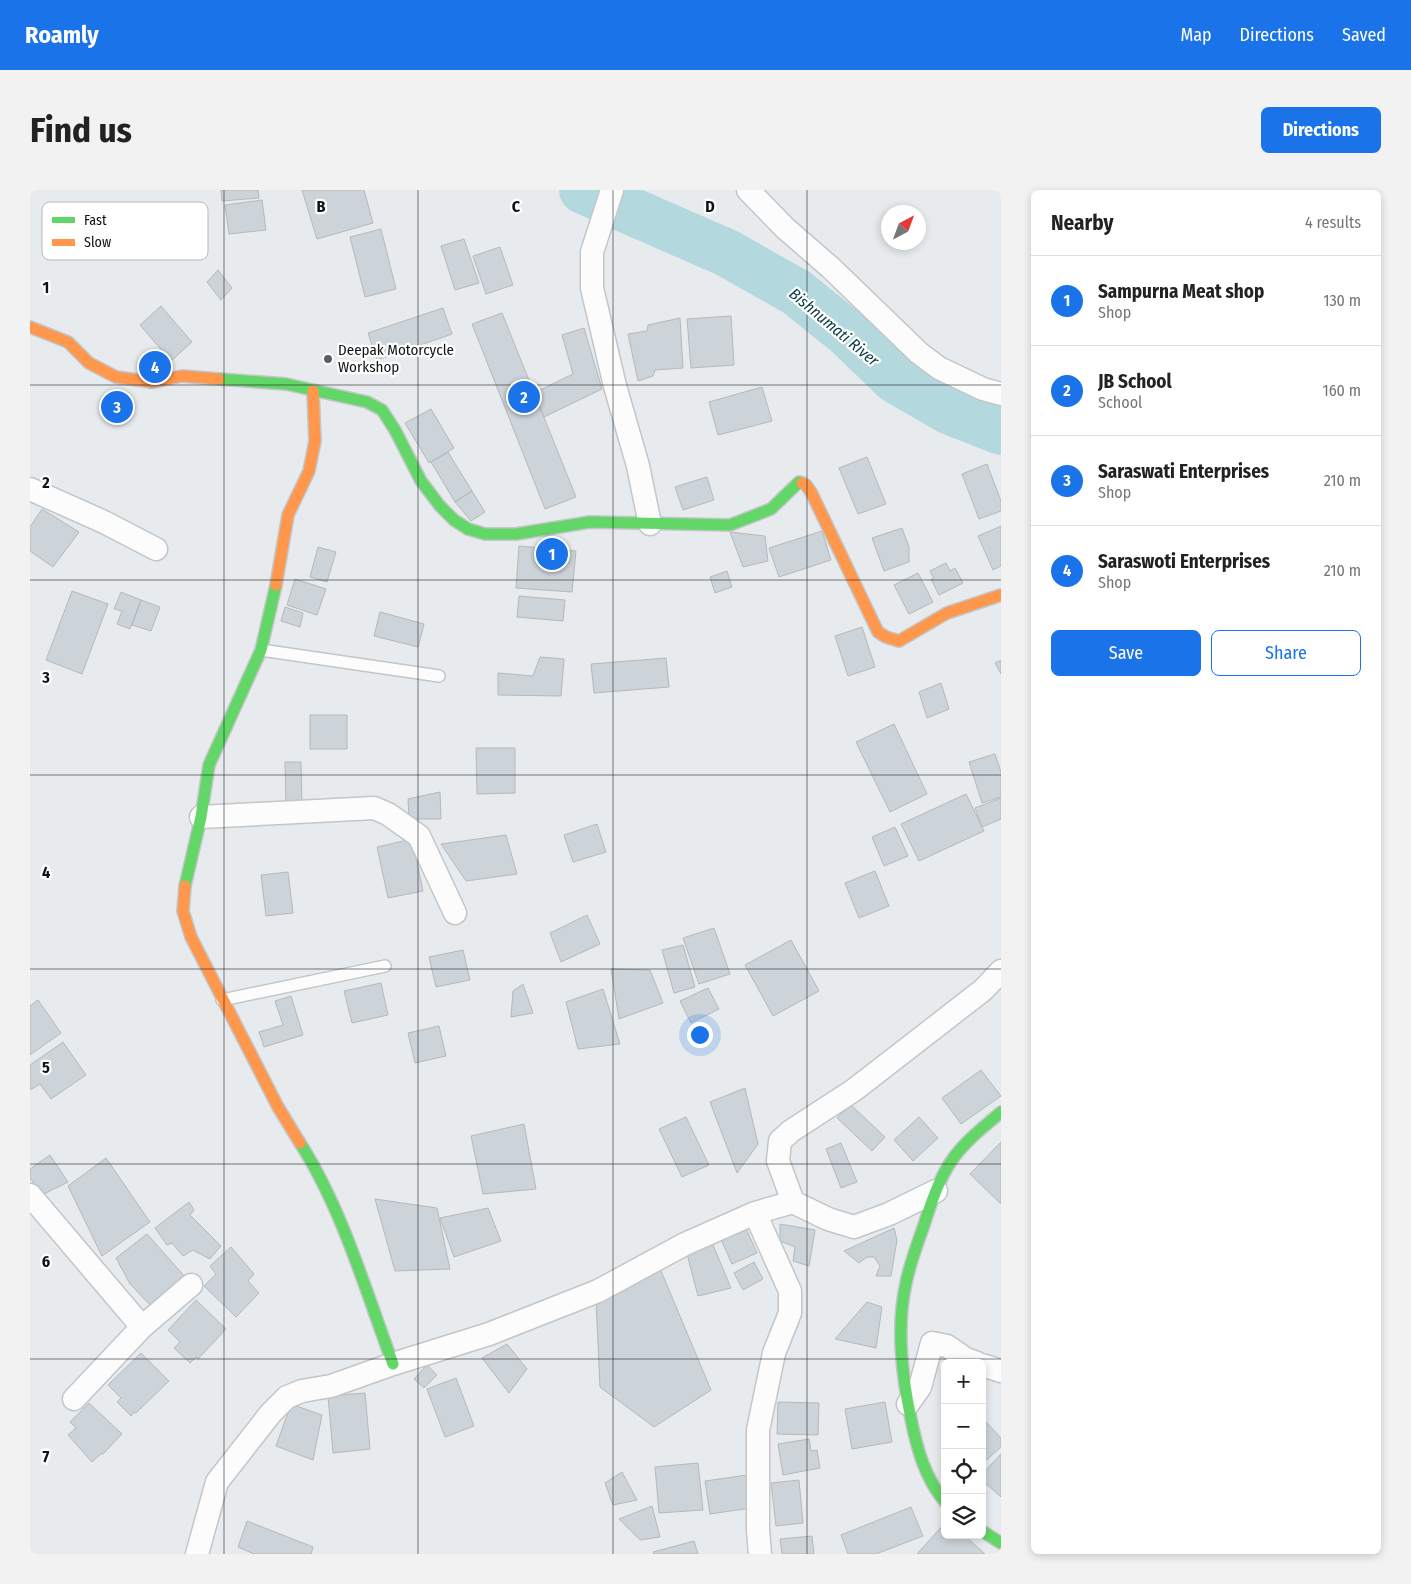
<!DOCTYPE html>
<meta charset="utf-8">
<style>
:root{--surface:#fff;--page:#f2f2f2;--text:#222;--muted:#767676;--line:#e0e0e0;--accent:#1a73e8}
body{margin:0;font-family:"Fira Sans Condensed",sans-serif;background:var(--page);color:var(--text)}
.controls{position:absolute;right:15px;bottom:15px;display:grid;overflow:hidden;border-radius:8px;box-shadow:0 2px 8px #0003}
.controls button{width:45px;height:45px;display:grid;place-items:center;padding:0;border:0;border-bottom:1px solid var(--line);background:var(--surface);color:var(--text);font:25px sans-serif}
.compass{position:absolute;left:851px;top:15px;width:45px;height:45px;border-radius:50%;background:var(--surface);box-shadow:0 2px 8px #0003;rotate:41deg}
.you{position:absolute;left:669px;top:844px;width:18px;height:18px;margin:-12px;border:4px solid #fff;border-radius:50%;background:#1a73e8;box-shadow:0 0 0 8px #1a73e833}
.badge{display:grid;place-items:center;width:32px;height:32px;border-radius:50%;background:var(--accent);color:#fff;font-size:16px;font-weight:700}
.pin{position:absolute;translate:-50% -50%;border:2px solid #fff;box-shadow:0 1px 5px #0006}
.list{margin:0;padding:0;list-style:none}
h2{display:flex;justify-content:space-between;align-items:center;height:65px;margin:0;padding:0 20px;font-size:21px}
h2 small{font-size:16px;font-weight:400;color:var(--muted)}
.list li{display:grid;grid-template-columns:32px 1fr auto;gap:15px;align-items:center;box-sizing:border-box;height:90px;padding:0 20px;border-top:1px solid var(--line)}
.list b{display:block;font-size:19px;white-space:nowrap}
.list p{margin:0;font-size:16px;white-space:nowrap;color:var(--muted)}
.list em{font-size:16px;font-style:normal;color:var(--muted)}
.actions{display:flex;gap:10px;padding:15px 20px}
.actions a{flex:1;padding:11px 0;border:1px solid var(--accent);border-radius:8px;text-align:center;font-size:18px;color:var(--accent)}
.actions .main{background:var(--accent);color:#fff}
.icon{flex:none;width:28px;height:28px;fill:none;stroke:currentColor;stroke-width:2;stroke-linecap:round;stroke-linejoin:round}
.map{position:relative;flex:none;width:971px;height:1364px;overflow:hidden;border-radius:8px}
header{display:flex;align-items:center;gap:30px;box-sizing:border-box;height:70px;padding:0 25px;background:var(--accent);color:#fff}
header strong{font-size:24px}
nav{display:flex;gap:28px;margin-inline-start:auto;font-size:18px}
.intro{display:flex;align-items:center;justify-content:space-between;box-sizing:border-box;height:120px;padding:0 30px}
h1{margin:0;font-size:35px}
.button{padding:12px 22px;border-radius:8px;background:var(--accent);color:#fff;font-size:18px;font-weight:700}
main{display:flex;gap:30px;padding:0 30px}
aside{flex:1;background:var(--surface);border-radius:8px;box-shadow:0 2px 8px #0003}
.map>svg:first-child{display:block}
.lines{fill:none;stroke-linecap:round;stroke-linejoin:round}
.river{stroke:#b3d9de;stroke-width:48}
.building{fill:#ccd3d9;stroke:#b6b8ba}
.lane-casing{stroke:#c3c6c8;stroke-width:14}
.street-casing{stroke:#c3c6c8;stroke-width:25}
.fast-casing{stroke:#c3c6c8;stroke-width:14}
.slow-casing{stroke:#c3c6c8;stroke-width:14}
.lane{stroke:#fcfcfc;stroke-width:11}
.street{stroke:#fcfcfc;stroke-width:22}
.fast{stroke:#63d668;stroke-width:11}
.slow{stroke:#ff974d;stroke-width:11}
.grid{fill:none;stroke:#111315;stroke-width:1;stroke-opacity:0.55}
.poi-dot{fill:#5c5f61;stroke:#fff;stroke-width:2}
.labels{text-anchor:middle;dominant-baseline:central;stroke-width:4.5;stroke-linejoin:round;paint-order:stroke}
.poi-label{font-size:15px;fill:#111315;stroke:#fff;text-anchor:start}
.water-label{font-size:16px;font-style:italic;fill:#083b41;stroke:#fff}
.key{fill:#fff;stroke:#b8b8b9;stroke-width:1}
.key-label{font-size:14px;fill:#111315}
.grid-label{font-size:16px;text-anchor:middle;font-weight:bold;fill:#111315;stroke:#fff;stroke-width:4.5;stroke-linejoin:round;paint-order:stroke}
</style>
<header>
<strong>Roamly</strong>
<nav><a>Map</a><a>Directions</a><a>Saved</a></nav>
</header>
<div class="intro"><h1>Find us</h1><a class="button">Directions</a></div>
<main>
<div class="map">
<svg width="971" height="1364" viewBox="0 0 971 1364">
<rect width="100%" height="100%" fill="#e8ebed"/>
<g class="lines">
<path class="river" d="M553 0 697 63 766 102 816 142 866 190 920 221 971 241"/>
</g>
<path class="building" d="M191 0H228L229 8 192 11Z
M272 0H334L343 33 287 49Z
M232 10 236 40 199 44 195 15Z
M351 39 366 99 335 107 320 47Z
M434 49 449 93 425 100 411 56Z
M470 57 483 95 456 104 443 66Z
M188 80 202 98 191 110 177 92Z
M131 116 162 152 141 171 110 135Z
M413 118 422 144 347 170 338 143Z
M472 123 546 307 515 319 442 134Z
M701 126 704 175 661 178 657 129Z
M650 128 653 178 625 180 623 186 608 191 598 144 617 141 618 135Z
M554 138 572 199 514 227 504 203 543 184 532 145Z
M732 197 742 231 688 245 679 212Z
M401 219 424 258 399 273 375 233Z
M418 262 442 301 425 312 401 272Z
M837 267 856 314 828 324 809 278Z
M957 274 971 311V321L949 329 932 284Z
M677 287 684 310 653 320 645 297Z
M442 301 455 322 441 331 425 312Z
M12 319 49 342 23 377 0 361V337Z
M971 336V376L963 380 948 346Z
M872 338 879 357V372L854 381 842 348Z
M792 341 801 370 749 387 739 358Z
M700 342 735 346 738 371 713 377Z
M489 356 546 361 542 402 486 398Z
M288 357 306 362 297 392 280 387Z
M916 373 920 381 925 378 933 393 909 405 901 389H904L900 381Z
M697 381 702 397 685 403 680 387Z
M888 383 903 412 879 424 864 395Z
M265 389 296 399 287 425 257 415Z
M42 401 78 414 52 484 16 470Z
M91 402 111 410 100 439 87 434 92 421 84 419Z
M489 406 535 410 533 431 487 427Z
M111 410 130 417 121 441 102 435Z
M255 417 273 423 270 437 251 431Z
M350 422 394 434 388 457 344 446Z
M832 437 845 477 818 486 805 446Z
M510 467 534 469 531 506 468 505V483L503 486Z
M636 468 639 497 564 503 561 474Z
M971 470V484L965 473Z
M911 493 919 519 897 528 889 502Z
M280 525H317V559H280Z
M864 534 897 604 860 622 826 552Z
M446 558H485V603L447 604Z
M965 564 971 582V607L952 613 939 572Z
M255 572H271L272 617 256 618Z
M410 602 411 629H379L378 609Z
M936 604 954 641 889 671 871 634Z
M971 608V629L952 637 945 618Z
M567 634 576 662 543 672 534 645Z
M865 637 878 666 854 676 842 647Z
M476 645 487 684 436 691 411 654Z
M382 649 393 701 358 708 347 657Z
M845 681 859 716 829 728 815 693Z
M258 682 263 723 236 726 231 685Z
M557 725 570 754 531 772 520 743Z
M684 738 700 784 669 794 653 748Z
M761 750 789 801 743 826 715 775Z
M653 755 665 797 644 803 632 760Z
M433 760 440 790 406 797 399 767Z
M581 779 620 780 633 813 589 829Z
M351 793 358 825 322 833 314 801Z
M493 794 503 823 481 827 483 801Z
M678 798 689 819 661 833 650 811Z
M573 799 590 854 548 859 536 812Z
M261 806 273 845 234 857 229 842 253 835 245 811Z
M8 810 31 843 0 865V816Z
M409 836 416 866 385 873 378 843Z
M33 852 56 885 21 909 10 894 0 900V875Z
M951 880 971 906 931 934 912 908Z
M715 898 728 954 707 983 680 912Z
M820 914 855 947 842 961 807 928Z
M656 927 679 975 652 987 629 939Z
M889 927 908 948 883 971 864 950Z
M494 934 506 999 453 1004 441 946Z
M971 952V1014L940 984Z
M811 953 827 992 811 998 796 959Z
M20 965 38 992 12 1005 0 988V979Z
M76 968 120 1032 72 1066 38 996Z
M345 1009 407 1018 420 1079 365 1081Z
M159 1012 164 1020 160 1025 191 1056 180 1069 163 1060 153 1066 142 1053 137 1055 125 1038Z
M458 1018 471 1051 424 1067 410 1028Z
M714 1034 727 1063 702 1074 689 1045Z
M750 1034 785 1040 779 1076 763 1071 765 1057 750 1051Z
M864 1038 867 1050 861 1086H846L850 1076 844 1067H837L829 1073 814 1061Z
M117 1044 156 1088 123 1118 100 1094 86 1068Z
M681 1050 701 1098 668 1106 657 1064Z
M201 1057 224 1084 218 1091 229 1103 206 1127 174 1096 186 1084 180 1076Z
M724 1072 733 1089 713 1100 704 1083Z
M629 1076 681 1200 624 1237 570 1197 566 1110Z
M166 1110 196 1139 168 1169 166 1167 160 1173 144 1158 150 1152 138 1140Z
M837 1112 852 1117 846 1158 805 1149Z
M477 1154 497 1179 479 1203 452 1168Z
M111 1163 139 1191 106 1223 104 1222 101 1226 87 1212 91 1208 78 1195Z
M397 1175 407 1185 394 1198 384 1189Z
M426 1188 444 1236 415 1247 397 1199Z
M335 1203 340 1259 303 1263 298 1206Z
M748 1212 789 1213 788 1245 747 1244Z
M855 1212 862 1252 822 1259 815 1219Z
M59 1213 92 1244 73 1264 72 1263 62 1272 38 1245 46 1238 40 1232Z
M261 1214 292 1225 283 1270 246 1256Z
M956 1232 971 1248V1257L952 1274V1235Z
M779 1249 781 1261 787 1260 790 1278 753 1285 748 1254Z
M971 1264V1307L952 1290V1284Z
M668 1273 673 1320 629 1323 625 1277Z
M592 1282 607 1310 583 1315 575 1293Z
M717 1285 721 1318 680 1324 675 1291Z
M769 1290 773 1333 746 1336 741 1293Z
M622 1316 630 1347 610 1350 589 1329Z
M881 1317 893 1346 846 1364H818L811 1345Z
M217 1331 283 1357 281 1364H224L208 1357Z
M915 1333V1345H934L955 1364H887Z
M782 1346 784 1364H752L750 1349Z
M664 1351 668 1364H624L623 1362Z"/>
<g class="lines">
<g class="lane-casing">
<path id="lane" d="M231 460 409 486
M192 810 355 776"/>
</g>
<g class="street-casing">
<path id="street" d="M582 0 562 62V98L585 196 608 276 620 334
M718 0 755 38 801 78 889 163 909 178 953 199 971 204
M0 299 74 332 126 359
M171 627 344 618 358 624 389 646 425 723
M0 1005 112 1137 44 1209
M763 1012 748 971 750 951 761 941 824 900 953 800 971 781
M725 1023 760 1101V1123L744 1163 728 1240V1340L730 1364
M112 1137 161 1095
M952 1175 971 1181
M878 1214 890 1197 902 1153 917 1156 936 1169 947 1173
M167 1364 187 1292 241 1223 257 1207 272 1201 301 1196 363 1174 459 1144 568 1101 655 1054 725 1023 763 1012 798 1029 824 1037 859 1024 906 1001"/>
</g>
<g class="fast-casing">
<path id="fast" d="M189 189 256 194 337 212 352 220 365 240 391 291 410 316 424 330 438 339 455 344H486L560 332 700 335 741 319 769 292 772 293
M155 696 171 627 179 575 231 460 246 395
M270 953C312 1018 336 1102 363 1174
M915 1312C895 1288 887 1259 881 1229 872 1185 866 1138 876 1093 880 1073 887 1055 894 1035 901 1013 909 989 922 970 935 951 954 937 971 922
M952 1341 971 1353"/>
</g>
<g class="slow-casing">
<path id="slow" d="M0 137 38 152 59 173 86 187 122 192 152 186 189 189
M772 293 776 295 781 302 848 442 856 447 869 451 917 423 971 405
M246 395 258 325 279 281 285 251 283 201
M155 696 153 721 161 747 248 917 270 953"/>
</g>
<use href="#lane" class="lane"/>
<use href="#street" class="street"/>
<use href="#fast" class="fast"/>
<use href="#slow" class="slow"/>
</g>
<path class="grid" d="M194 0V1364M388 0V1364M583 0V1364M777 0V1364M0 195H971M0 390H971M0 585H971M0 779H971M0 974H971M0 1169H971"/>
<circle class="poi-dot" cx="298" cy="169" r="5"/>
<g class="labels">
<g class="poi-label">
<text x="308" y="160">Deepak Motorcycle<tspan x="308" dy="17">Workshop</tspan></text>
</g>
<g class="water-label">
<text transform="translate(804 137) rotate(40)">Bishnumati River</text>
</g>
</g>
<rect x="12" y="12" width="166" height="58" rx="8" class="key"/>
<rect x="22" y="27" width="23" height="6" fill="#63d668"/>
<rect x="22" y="49" width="23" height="7" fill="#ff974d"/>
<g class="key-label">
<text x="54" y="35">Fast</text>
<text x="54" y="57">Slow</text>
</g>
<g class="grid-label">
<text x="291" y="22">B</text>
<text x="486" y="22">C</text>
<text x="680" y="22">D</text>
<text x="16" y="103">1</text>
<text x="16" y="298">2</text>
<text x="16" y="493">3</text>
<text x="16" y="688">4</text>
<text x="16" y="883">5</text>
<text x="16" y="1077">6</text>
<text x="16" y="1272">7</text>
</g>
</svg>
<div class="controls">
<button>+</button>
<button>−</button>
<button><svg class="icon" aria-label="locate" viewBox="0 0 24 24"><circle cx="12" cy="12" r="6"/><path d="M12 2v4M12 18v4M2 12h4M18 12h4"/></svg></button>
<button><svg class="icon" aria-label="layers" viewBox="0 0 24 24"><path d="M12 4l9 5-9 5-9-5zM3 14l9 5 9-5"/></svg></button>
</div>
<svg class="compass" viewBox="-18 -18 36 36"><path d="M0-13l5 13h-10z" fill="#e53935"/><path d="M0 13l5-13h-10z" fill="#767676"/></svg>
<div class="you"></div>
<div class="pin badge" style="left:522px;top:364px">1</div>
<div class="pin badge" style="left:494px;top:207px">2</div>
<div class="pin badge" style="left:87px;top:217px">3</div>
<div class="pin badge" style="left:125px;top:177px">4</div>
</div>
<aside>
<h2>Nearby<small>4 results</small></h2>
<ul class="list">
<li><span class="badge">1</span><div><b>Sampurna Meat shop</b><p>Shop</p></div><em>130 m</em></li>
<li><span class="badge">2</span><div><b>JB School</b><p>School</p></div><em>160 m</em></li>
<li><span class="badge">3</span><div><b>Saraswati Enterprises</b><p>Shop</p></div><em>210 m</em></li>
<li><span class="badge">4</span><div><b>Saraswoti Enterprises</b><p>Shop</p></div><em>210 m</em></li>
</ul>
<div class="actions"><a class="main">Save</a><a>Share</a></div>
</aside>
</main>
